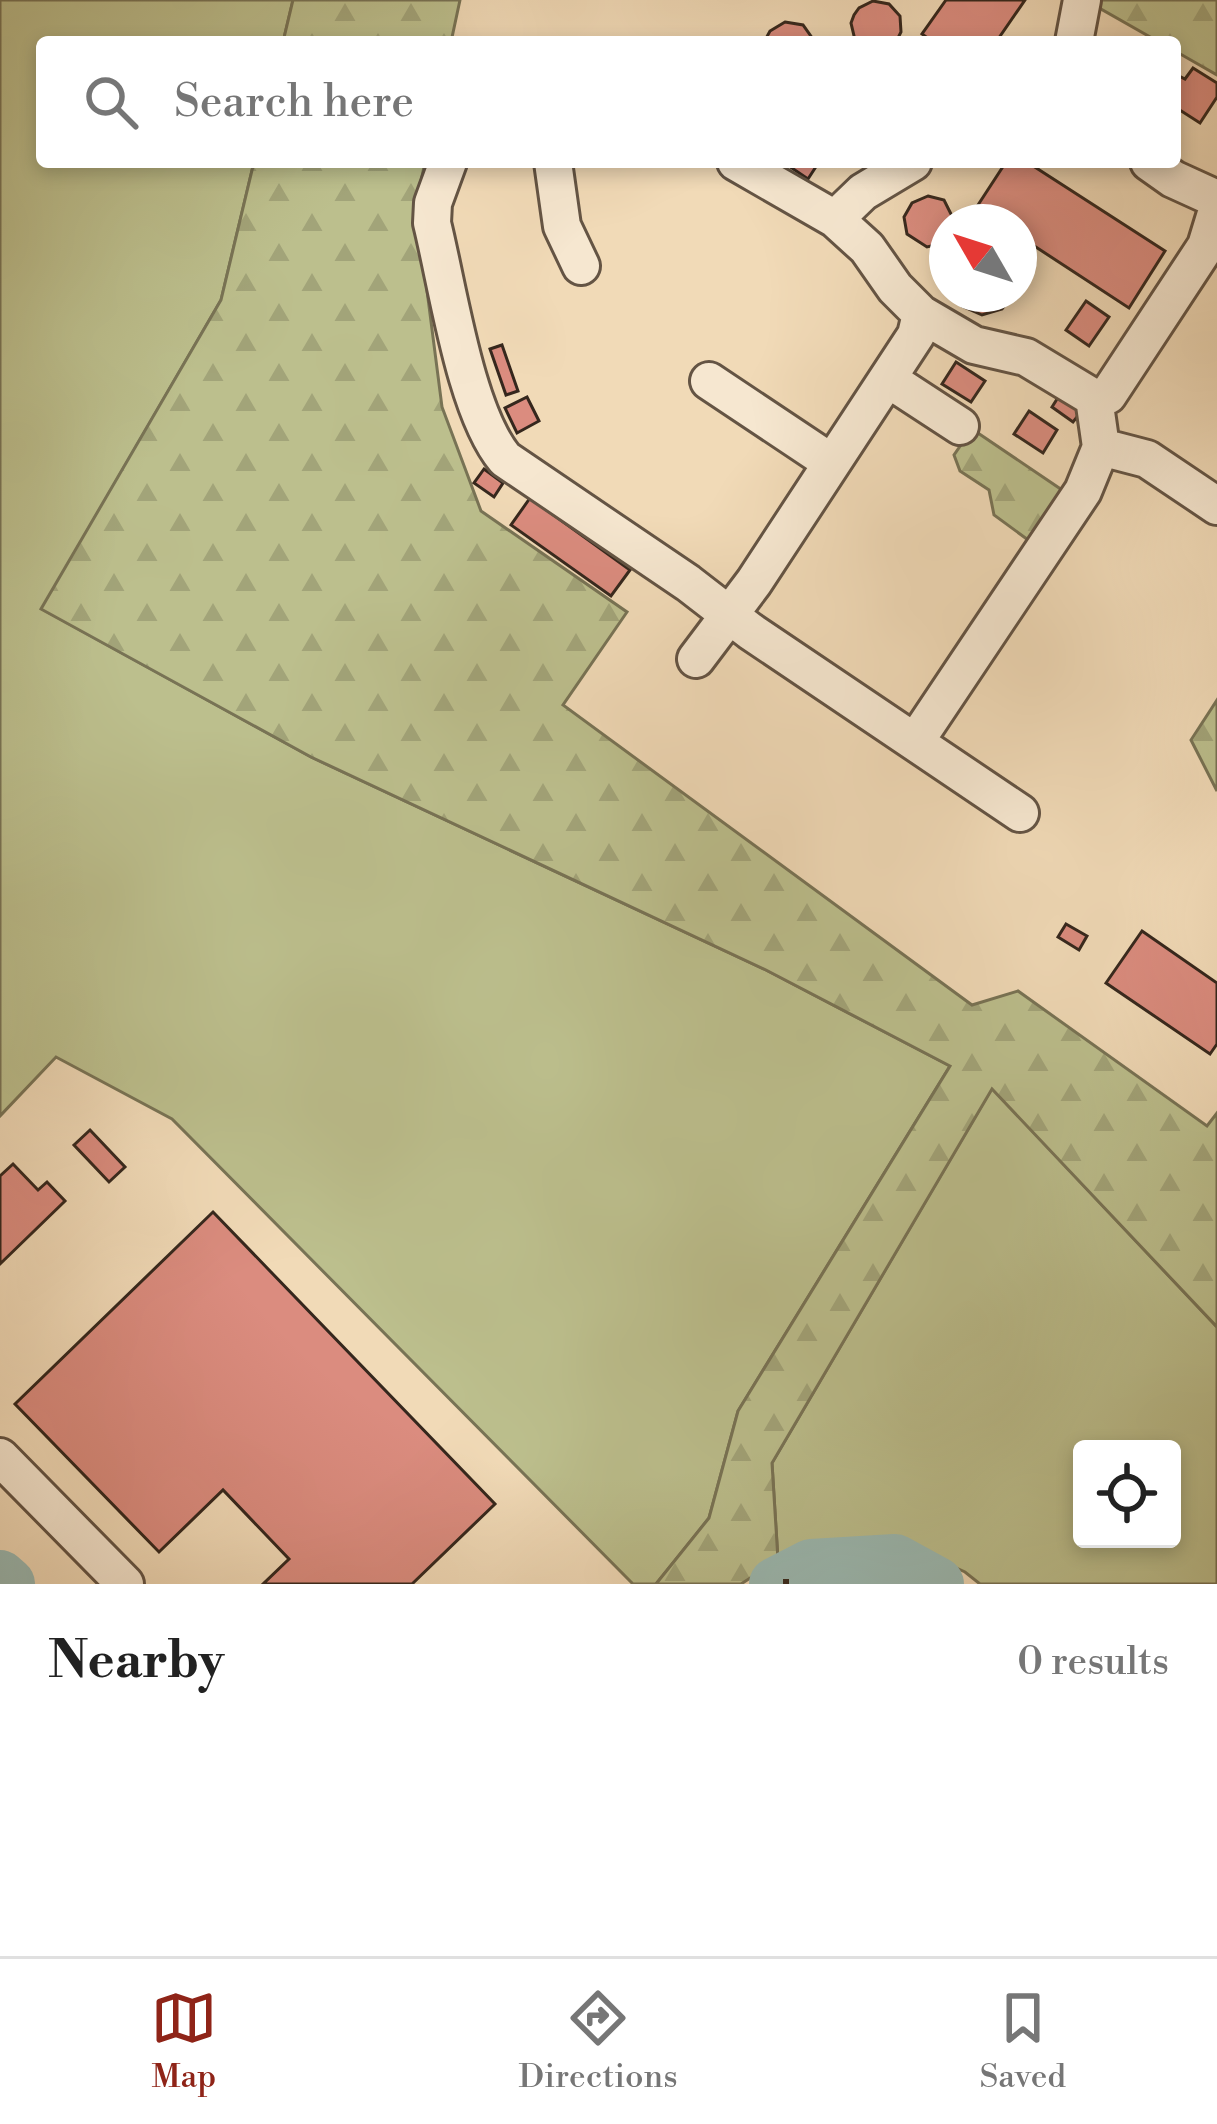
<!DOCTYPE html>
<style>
:root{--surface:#fff;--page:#f2f2f2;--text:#222;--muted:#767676;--line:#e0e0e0;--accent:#8f2418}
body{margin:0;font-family:"Libre Bodoni",serif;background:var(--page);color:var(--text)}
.controls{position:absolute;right:36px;bottom:36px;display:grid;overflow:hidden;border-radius:12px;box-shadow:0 6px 18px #0003}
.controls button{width:108px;height:108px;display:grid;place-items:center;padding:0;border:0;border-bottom:3px solid var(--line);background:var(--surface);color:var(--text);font:60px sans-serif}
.compass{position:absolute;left:929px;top:204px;width:108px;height:108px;border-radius:50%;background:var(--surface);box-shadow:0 6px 18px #0003;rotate:309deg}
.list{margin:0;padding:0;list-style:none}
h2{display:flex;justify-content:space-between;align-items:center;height:156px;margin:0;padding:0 48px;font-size:51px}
h2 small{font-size:39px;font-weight:400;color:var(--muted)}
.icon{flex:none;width:66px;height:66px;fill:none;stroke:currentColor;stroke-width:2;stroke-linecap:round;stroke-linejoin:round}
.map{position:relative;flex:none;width:1217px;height:1584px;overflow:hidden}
.search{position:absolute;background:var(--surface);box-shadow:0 6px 18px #0003;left:36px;right:36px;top:36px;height:132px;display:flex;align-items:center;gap:30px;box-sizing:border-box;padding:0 42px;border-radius:12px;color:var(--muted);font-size:45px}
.sheet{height:372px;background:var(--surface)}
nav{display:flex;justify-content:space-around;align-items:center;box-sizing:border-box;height:168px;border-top:3px solid var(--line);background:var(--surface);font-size:33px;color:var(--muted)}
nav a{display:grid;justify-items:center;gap:6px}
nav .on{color:var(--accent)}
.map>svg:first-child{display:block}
.green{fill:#bcbf8d;stroke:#787355;stroke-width:3;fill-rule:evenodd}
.forest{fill:url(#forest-firs);stroke:#787355;stroke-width:3}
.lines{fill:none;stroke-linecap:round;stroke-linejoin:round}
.river{stroke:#9bbab3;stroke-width:54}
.building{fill:#db8c7f;stroke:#35271d;stroke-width:3}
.minor-casing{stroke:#645444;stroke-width:42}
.path{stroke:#35271d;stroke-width:6;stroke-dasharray:9 6;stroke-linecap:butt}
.minor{stroke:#f6e7d0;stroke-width:36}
</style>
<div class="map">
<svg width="1217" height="1584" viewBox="0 0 1217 1584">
<defs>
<pattern id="forest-firs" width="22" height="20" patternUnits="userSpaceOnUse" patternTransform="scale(3)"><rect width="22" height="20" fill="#bcbf8d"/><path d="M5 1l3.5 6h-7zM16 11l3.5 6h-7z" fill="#a2a479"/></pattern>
</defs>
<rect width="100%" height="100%" fill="#f1dab7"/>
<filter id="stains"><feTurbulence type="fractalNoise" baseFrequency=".00167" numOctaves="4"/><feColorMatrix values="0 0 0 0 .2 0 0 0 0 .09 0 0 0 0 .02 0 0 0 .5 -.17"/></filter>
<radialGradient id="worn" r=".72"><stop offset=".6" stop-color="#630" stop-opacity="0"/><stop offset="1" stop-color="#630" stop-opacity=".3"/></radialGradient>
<path class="green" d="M0 0H293L283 42H42V162H254L221 300 42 609 311 757 766 970 950 1066 738 1411 709 1518 656 1584H633L172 1119 56 1057 0 1116Z
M992 1088 1217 1327V1584H980L965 1572 891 1538 778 1560 772 1463ZM1082 1449H1172V1539H1082Z"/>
<path class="forest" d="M293 0H460L451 42H283Z
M1069 0H1217V75L1175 51V42H1159L1099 8Z
M254 162H425L416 205 442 407 481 511 627 612 563 705 972 1005 1018 991 1207 1126 1217 1113V1327L992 1089 772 1463 778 1560 741 1584H656L709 1518 738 1411 950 1066 766 970 311 757 41 609 221 300Z
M972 429 1065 492 1031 542 994 515 989 490 960 471 954 455Z
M1217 700V791L1191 740Z"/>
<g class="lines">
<path class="river" d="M0 1577 8 1584
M776 1584 811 1566 895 1561 937 1584"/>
</g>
<path class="building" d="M946 0H1025L996 42H933L922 34Z
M873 1 889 4 900 16 901 32 896 42 855 40 851 23 854 15 859 8Z
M785 22 803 25 815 42H764L770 31Z
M1193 68 1217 83V97L1200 123 1175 107V74L1185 79Z
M783 162H819L808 179Z
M1006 162H1027L1165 251 1129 308 1019 236V222H997L976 208Z
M928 196 944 200 955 222H947L944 243 927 247 907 234 904 217 912 203Z
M954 294H1013L1002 309 982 315 962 306Z
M1086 301 1109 317 1089 346 1066 330Z
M502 345 518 391 506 395 490 349Z
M956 362 985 381 971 402 942 384Z
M1059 396 1081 412 1073 422 1052 407Z
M527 397 539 421 517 433 505 408Z
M1029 411 1057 430 1043 453 1014 434Z
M484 469 503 483 494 497 474 483Z
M530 498 630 570 611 596 511 525Z
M1066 924 1087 936 1079 950 1058 937Z
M1142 931 1217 983V1044L1210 1054 1106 983Z
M90 1130 125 1167 109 1182 74 1145Z
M13 1164 38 1190 47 1182 65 1201 0 1264V1176Z
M213 1212 495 1504 412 1584H263L289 1559 223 1490 159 1552 15 1404Z"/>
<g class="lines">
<g class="minor-casing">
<path id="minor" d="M1074 42 1082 0
M448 162 433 203 432 223C448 287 465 411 505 459L688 583 750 631 1020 813
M553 162 562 226 581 266
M736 162 835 219 867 248 895 288 921 314 974 345 1026 357 1094 398 1108 395 1206 246 1217 210
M1149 162 1173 179 1217 199
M835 219 863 192 913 162
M888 379 960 426
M709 381 832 463
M1101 447 1147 459 1217 506
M696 659 754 582 916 335 921 314
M915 742 1083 491 1101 447 1094 398
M0 1457 125 1584"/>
</g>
<path class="path" d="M786 1584V1579"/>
<use href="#minor" class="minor"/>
</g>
<rect width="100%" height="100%" filter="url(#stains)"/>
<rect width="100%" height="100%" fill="url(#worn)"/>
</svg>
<div class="controls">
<button><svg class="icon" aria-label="locate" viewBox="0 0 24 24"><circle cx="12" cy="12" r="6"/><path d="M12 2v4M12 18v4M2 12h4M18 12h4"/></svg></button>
</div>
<svg class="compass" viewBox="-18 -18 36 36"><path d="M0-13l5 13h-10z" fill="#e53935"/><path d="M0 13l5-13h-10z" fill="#767676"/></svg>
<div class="search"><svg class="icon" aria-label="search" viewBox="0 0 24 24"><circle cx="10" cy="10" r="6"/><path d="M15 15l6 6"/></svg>Search here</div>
</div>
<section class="sheet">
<h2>Nearby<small>0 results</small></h2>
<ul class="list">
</ul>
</section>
<nav>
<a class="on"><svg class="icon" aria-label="map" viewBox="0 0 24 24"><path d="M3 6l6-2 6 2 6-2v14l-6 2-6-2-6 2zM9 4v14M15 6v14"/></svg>Map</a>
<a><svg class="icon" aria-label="directions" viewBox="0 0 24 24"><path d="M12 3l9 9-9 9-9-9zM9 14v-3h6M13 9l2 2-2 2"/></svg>Directions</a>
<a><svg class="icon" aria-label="saved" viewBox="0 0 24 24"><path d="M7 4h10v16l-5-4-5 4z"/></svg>Saved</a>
</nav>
